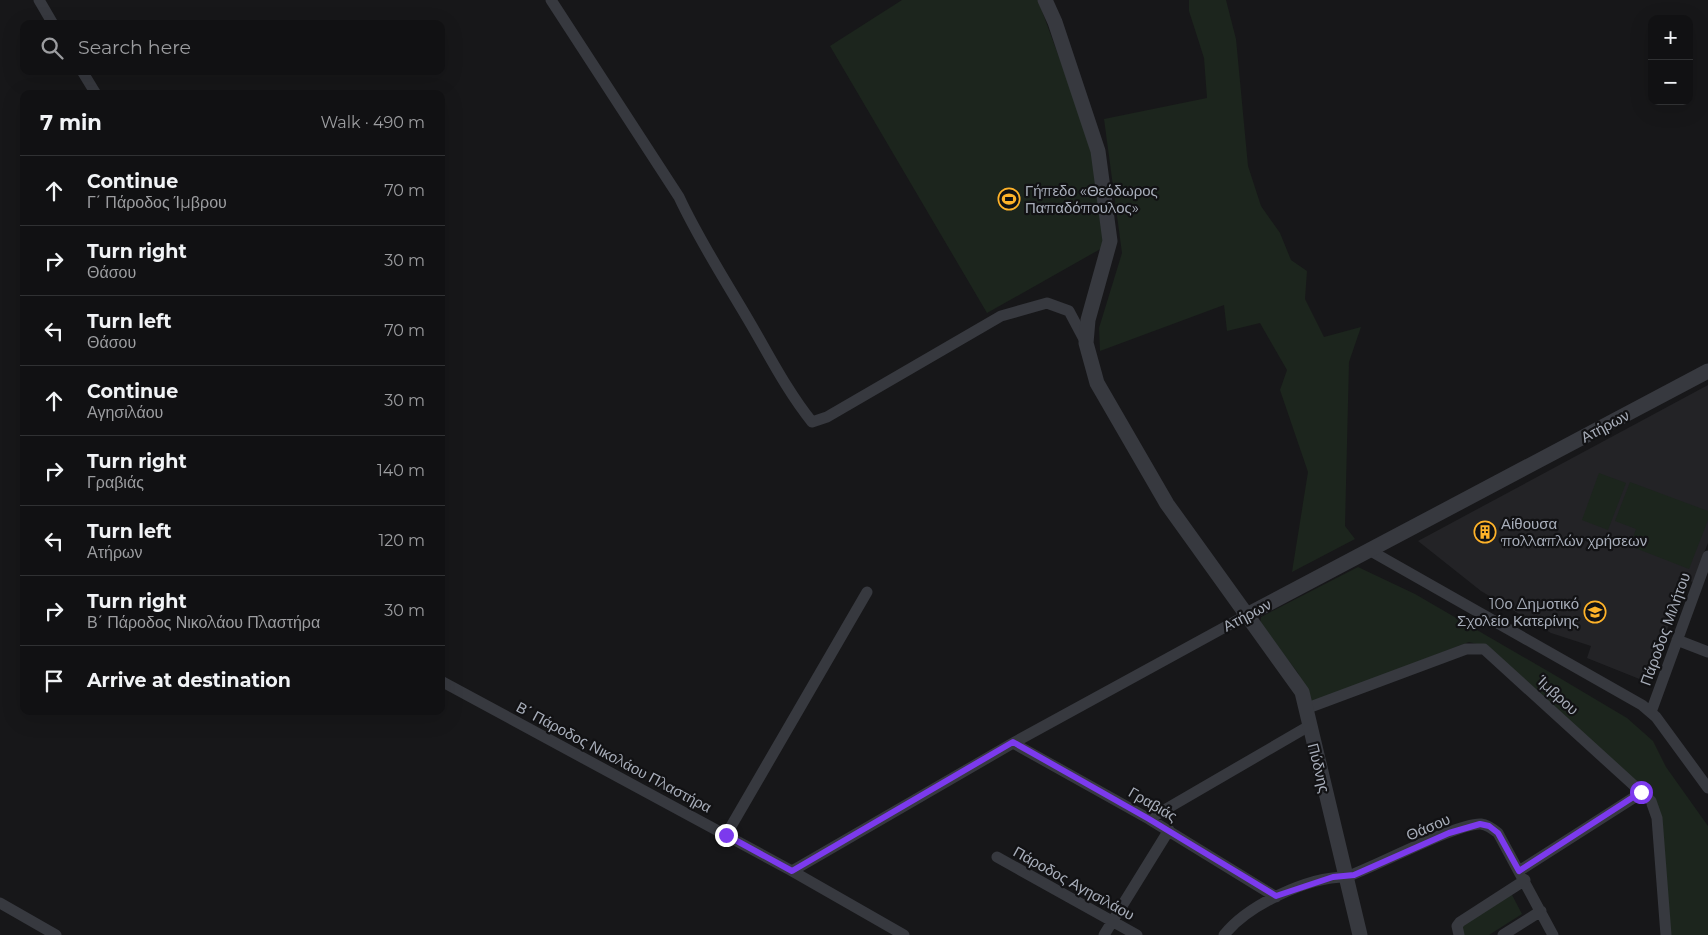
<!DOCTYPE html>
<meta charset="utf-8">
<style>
:root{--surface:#111113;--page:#1a1a1c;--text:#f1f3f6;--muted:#9c9da0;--line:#303133}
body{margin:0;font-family:Montserrat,sans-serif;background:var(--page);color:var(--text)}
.controls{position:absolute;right:15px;top:15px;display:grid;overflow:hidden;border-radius:10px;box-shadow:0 5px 20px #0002}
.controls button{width:45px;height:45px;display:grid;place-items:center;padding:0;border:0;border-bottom:1px solid var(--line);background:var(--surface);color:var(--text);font:25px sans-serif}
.stop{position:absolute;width:15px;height:15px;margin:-11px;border:4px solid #7c3aed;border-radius:50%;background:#fff}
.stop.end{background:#7c3aed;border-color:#fff;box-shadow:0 1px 5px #0008}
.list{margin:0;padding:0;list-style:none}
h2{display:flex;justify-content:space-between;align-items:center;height:65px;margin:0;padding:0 20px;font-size:21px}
h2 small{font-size:16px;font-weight:400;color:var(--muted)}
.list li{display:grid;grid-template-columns:32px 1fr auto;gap:15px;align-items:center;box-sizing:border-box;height:70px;padding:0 20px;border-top:1px solid var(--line)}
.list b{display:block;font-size:19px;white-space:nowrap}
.list p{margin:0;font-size:16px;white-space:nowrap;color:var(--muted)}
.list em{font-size:16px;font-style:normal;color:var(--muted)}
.icon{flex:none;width:28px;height:28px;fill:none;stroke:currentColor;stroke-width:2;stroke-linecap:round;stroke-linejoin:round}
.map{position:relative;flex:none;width:1708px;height:935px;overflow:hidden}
.search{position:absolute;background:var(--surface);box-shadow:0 5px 20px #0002;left:20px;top:20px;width:425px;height:55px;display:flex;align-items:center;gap:12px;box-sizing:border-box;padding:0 18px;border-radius:10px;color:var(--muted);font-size:19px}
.panel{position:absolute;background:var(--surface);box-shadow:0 5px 20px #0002;left:20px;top:90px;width:425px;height:625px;border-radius:10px}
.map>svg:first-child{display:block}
.built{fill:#232326}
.green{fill:#1c251d}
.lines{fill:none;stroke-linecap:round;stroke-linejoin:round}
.minor{stroke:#37393f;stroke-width:11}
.tertiary{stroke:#37393f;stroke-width:15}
.route{stroke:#7c3aed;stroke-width:6}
.labels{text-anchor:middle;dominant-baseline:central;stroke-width:4.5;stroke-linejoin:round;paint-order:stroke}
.poi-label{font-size:15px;fill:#a8aeba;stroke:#121214;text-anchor:start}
.street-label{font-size:15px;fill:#a8aeba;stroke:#121214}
</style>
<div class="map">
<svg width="1708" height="935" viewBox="0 0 1708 935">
<rect width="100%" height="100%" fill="#171719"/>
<path class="built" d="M1708 385V543L1693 582 1686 580 1647 682 1587 658 1591 646 1551 633 1481 591 1418 541Z"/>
<path class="green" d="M902 0H1038L1093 150 1104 247 987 313 830 46Z
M1189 0H1226L1236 39 1248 166 1261 206 1280 233 1291 260 1307 271 1305 299 1324 337 1361 327 1349 362 1345 526 1355 539 1292 572 1308 472 1280 390 1287 370 1260 323 1227 331 1224 305 1100 351 1099 328 1122 253 1104 119 1207 98 1204 58 1189 11Z
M1599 473 1626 483 1608 530 1582 520Z
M1630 482 1708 511V520L1689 569 1630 546 1636 529 1615 521Z
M1358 567 1415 594 1558 677 1627 718 1653 741 1666 767 1708 826V935H1663L1654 809 1481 645 1469 642 1310 703 1298 673 1260 624 1261 617Z
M1511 893 1522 914 1489 935H1460L1456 927Z"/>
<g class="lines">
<path class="minor" d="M39 0 53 24
M551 0 679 197C699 240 725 280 749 321 769 355 787 391 812 422L827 417 1001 316 1047 303 1069 311 1086 343
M82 71 96 94
M1369 550 1642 705 1656 717 1708 788
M1677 640 1708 652
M441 681 792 871 904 935
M1305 709 1466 649H1484L1651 801 1657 818 1666 935
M1651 712 1708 556
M1013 743 1149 819 1276 897
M1149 819 1309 726
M726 835 867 592
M997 857 1137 935
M792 871 1013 743 1247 615
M1519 871 1641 793
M0 903 56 935
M1104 935 1169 830
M1224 935C1248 905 1307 877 1346 877 1373 868 1459 822 1481 824 1488 825 1493 829 1498 833L1553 935
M1459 935 1457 926 1460 922 1525 880
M1503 935 1541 911"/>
<path class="tertiary" d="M1045 0 1055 22 1098 151 1110 241 1088 320 1086 343 1097 383 1167 504 1302 692 1360 935
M1247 615 1708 371"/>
</g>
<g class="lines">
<path class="route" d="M726 835 792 871 1013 742 1149 819 1276 896 1333 877 1354 875 1449 833 1480 824 1489 826 1498 833 1519 871 1641 792"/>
</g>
<defs>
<g id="stadium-ring" transform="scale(1.125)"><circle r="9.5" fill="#121214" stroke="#ffb329" stroke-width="1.5"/><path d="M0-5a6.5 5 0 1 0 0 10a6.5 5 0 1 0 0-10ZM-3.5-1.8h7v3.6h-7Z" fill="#ffb329"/></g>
<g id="building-ring" transform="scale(1.125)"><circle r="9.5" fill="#121214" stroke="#ffb329" stroke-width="1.5"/><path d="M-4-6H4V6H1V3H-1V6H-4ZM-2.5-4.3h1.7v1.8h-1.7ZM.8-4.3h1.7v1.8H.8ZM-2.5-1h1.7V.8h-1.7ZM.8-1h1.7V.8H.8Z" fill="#ffb329"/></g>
<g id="school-ring" transform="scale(1.125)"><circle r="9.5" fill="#121214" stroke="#ffb329" stroke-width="1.5"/><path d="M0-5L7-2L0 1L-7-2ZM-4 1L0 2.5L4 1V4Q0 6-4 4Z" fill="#ffb329"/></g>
</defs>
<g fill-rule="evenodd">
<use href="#stadium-ring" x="1009" y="199"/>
<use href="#building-ring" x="1485" y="532"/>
<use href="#school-ring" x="1595" y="612"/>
</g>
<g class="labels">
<g class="poi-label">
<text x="1025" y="190">Γήπεδο «Θεόδωρος<tspan x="1025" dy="17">Παπαδόπουλος»</tspan></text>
<text x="1501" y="523">Αίθουσα<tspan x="1501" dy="17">πολλαπλών χρήσεων</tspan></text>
<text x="1579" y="603" text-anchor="end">10ο Δημοτικό<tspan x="1579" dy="17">Σχολείο Κατερίνης</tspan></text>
</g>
<g class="street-label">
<text transform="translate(1605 426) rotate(-28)">Ατήρων</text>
<text transform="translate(1247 615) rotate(-28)">Ατήρων</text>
<text transform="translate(1665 629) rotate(-70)">Πάροδος Μιλήτου</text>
<text transform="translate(1558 695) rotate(43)">Ίμβρου</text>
<text transform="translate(614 757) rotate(28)">Β΄ Πάροδος Νικολάου Πλαστήρα</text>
<text transform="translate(1319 768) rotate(76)">Πύδνης</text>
<text transform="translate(1153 804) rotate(30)">Γραβιάς</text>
<text transform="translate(1428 827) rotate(-23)">Θάσου</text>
<text transform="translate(1074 883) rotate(29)">Πάροδος Αγησιλάου</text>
</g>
</g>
</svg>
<div class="controls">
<button>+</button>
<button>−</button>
</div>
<div class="stop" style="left:1641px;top:792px"></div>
<div class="stop end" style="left:726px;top:835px"></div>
<div class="search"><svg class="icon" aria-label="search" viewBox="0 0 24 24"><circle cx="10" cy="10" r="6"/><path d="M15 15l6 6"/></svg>Search here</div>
<section class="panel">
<h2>7 min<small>Walk · 490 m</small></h2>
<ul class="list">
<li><svg class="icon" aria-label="ahead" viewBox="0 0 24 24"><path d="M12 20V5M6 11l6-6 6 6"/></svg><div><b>Continue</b><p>Γ΄ Πάροδος Ίμβρου</p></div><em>70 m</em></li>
<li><svg class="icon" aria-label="right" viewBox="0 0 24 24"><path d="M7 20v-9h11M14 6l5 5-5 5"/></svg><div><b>Turn right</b><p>Θάσου</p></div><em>30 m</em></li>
<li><svg class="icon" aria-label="left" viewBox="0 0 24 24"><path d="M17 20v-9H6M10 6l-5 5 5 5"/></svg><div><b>Turn left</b><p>Θάσου</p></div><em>70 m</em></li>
<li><svg class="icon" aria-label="ahead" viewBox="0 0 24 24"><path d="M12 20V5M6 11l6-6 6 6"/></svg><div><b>Continue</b><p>Αγησιλάου</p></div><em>30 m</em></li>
<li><svg class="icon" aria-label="right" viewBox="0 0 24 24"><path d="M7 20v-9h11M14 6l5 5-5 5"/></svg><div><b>Turn right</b><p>Γραβιάς</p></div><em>140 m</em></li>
<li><svg class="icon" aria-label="left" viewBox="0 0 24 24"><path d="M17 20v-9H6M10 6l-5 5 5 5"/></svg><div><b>Turn left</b><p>Ατήρων</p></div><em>120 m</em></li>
<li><svg class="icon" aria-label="right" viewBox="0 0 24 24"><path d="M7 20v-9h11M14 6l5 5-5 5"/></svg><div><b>Turn right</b><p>Β΄ Πάροδος Νικολάου Πλαστήρα</p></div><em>30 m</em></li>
<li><svg class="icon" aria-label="arrive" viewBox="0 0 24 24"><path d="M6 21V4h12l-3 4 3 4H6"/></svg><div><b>Arrive at destination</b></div></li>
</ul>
</section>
</div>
